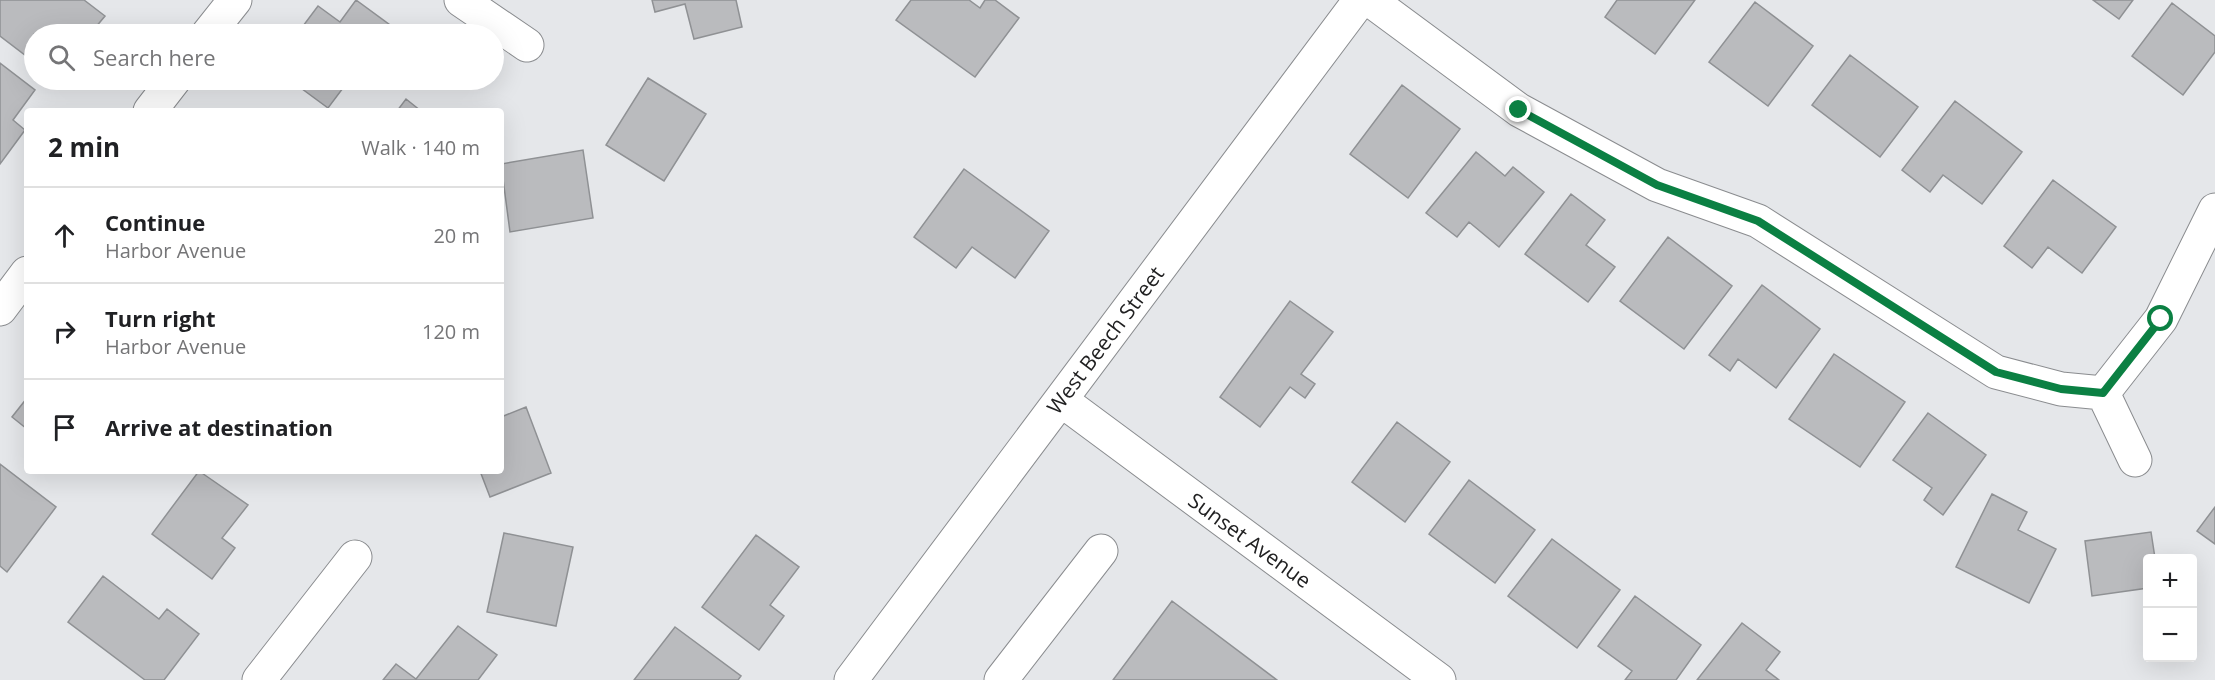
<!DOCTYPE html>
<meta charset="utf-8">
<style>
:root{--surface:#fff;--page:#f6f6f6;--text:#202124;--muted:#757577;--line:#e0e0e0}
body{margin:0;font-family:"Open Sans",sans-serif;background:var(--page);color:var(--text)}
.controls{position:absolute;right:18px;bottom:18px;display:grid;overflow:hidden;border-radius:6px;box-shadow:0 6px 24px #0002}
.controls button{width:54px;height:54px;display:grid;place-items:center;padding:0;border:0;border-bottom:2px solid var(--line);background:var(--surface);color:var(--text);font:30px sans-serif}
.stop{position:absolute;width:18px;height:18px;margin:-14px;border:4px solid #0b8043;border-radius:50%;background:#fff}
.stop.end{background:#0b8043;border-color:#fff;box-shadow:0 2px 6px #0008}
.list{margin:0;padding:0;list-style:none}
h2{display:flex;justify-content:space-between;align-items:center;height:78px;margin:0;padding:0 24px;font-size:26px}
h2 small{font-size:20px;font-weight:400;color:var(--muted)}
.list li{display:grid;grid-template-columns:39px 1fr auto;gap:18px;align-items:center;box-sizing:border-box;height:96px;padding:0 24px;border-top:2px solid var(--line)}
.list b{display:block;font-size:22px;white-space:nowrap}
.list p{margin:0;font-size:20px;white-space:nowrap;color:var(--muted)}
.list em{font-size:20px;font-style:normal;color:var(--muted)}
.icon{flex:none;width:33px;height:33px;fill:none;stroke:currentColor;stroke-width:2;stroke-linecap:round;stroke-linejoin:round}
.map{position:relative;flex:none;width:2215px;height:680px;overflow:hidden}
.search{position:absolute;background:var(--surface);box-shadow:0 6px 24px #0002;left:24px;top:24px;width:480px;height:66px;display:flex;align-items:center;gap:15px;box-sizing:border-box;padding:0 21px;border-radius:33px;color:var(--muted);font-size:22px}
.panel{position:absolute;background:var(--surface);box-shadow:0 6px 24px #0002;left:24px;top:108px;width:480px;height:366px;border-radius:6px}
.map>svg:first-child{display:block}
.building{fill:#babbbe;stroke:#8f9194;stroke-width:1.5}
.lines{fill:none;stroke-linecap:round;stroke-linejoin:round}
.minor-casing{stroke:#8a8c8f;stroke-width:35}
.minor{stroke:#fff;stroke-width:33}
.route{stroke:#0b8043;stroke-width:8}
.labels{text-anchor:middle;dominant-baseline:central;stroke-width:4.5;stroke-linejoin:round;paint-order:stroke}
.street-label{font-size:21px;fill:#212122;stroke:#fff}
</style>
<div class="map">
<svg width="2215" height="680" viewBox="0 0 2215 680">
<rect width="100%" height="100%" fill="#e5e7ea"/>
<path class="building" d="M0 0H84L105 16 90 34H34V62L0 36Z
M356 0 390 25 383 34H297L318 6 340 22Z
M652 0H736L742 27 694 39 685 4 655 12Z
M911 0H969L980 8 985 0H995L1019 18 975 77 896 20Z
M1617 0H1695L1655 54 1605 17Z
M2093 0H2133L2119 19Z
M1755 2 1813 46 1768 106 1709 62Z
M2172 3 2215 36V52L2183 95 2132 56Z
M1850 55 1918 107 1880 157 1812 105Z
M0 63 35 90 13 120 25 130 0 164Z
M648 78 706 114 664 181 606 145Z
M290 80H349L328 108Z
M1402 85 1460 129 1408 198 1350 154Z
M406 99 421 111H397Z
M1955 101 2022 152 1982 204 1943 175 1930 192 1902 170Z
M583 150 593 218 510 232 501 164Z
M1476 152 1505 176 1513 167 1544 192 1499 247 1469 222 1457 237 1426 213Z
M964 169 1049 231 1015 278 972 247 956 268 914 237Z
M2053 180 2116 227 2082 273 2048 247 2032 268 2004 246Z
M1571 194 1605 220 1586 245 1615 267 1588 302 1525 254Z
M1668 237 1732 286 1684 349 1620 301Z
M1762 285 1820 329 1776 388 1738 359 1730 371 1709 355Z
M1290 301 1333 332 1301 374 1315 384 1305 398 1290 387 1260 427 1220 397Z
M1834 354 1905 402 1860 467 1789 419Z
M27 398V429L12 417Z
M526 407 551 473 490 497 480 471H501V417Z
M1928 413 1986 455 1943 515 1924 500 1932 488 1893 460Z
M1397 422 1450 462 1405 522 1352 482Z
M0 464 56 507 7 572 0 566Z
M199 471 248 505 222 538 235 548 212 579 152 534Z
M1469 480 1535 530 1495 583 1429 534Z
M1992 494 2027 512 2018 530 2056 549 2029 603 1956 567Z
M2215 507V544L2197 531Z
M2151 532 2155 558H2148V588L2092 596 2085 541Z
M504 533 573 547 556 626 487 612Z
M756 535 799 567 770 605 784 616 759 650 702 607Z
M1552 539 1620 590 1577 648 1508 596Z
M103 576 159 619 167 609 199 634 164 680H145L68 622Z
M1635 596 1701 645 1676 680H1625L1632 671 1598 646Z
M1172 601 1277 680H1113Z
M1742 623 1780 652 1766 670 1779 680H1697Z
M458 626 497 655 478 680H383L396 664 416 679Z
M675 627 741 676 738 680H634Z"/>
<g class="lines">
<g class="minor-casing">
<path id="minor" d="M461 0 527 45
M1370 0 1519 110 1657 185 1758 221 1996 372 2061 389 2103 393 2161 319 2215 210
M208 34 235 0
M150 111 174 80
M0 309 27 273
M2103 393 2135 460
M1061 400 1439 680
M259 680 355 557
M851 680 1360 0
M1001 680 1101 551"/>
</g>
<use href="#minor" class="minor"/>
</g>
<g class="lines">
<path class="route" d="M1519 110 1657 185 1758 221 1996 372 2061 389 2103 393 2161 319"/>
</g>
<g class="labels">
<g class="street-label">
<text transform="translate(1105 340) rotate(-53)">West Beech Street</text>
<text transform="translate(1250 540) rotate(36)">Sunset Avenue</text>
</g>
</g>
</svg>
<div class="controls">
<button>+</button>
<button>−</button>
</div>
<div class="stop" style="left:2161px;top:319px"></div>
<div class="stop end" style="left:1519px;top:110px"></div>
<div class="search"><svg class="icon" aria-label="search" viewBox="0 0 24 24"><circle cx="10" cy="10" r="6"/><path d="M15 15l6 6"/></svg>Search here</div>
<section class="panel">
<h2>2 min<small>Walk · 140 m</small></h2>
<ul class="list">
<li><svg class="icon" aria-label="ahead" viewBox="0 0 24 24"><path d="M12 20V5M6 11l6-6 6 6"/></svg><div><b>Continue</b><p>Harbor Avenue</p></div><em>20 m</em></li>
<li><svg class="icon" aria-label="right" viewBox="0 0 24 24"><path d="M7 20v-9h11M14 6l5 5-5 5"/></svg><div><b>Turn right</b><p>Harbor Avenue</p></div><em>120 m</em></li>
<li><svg class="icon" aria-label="arrive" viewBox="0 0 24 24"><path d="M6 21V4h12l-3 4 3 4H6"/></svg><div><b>Arrive at destination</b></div></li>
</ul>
</section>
</div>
